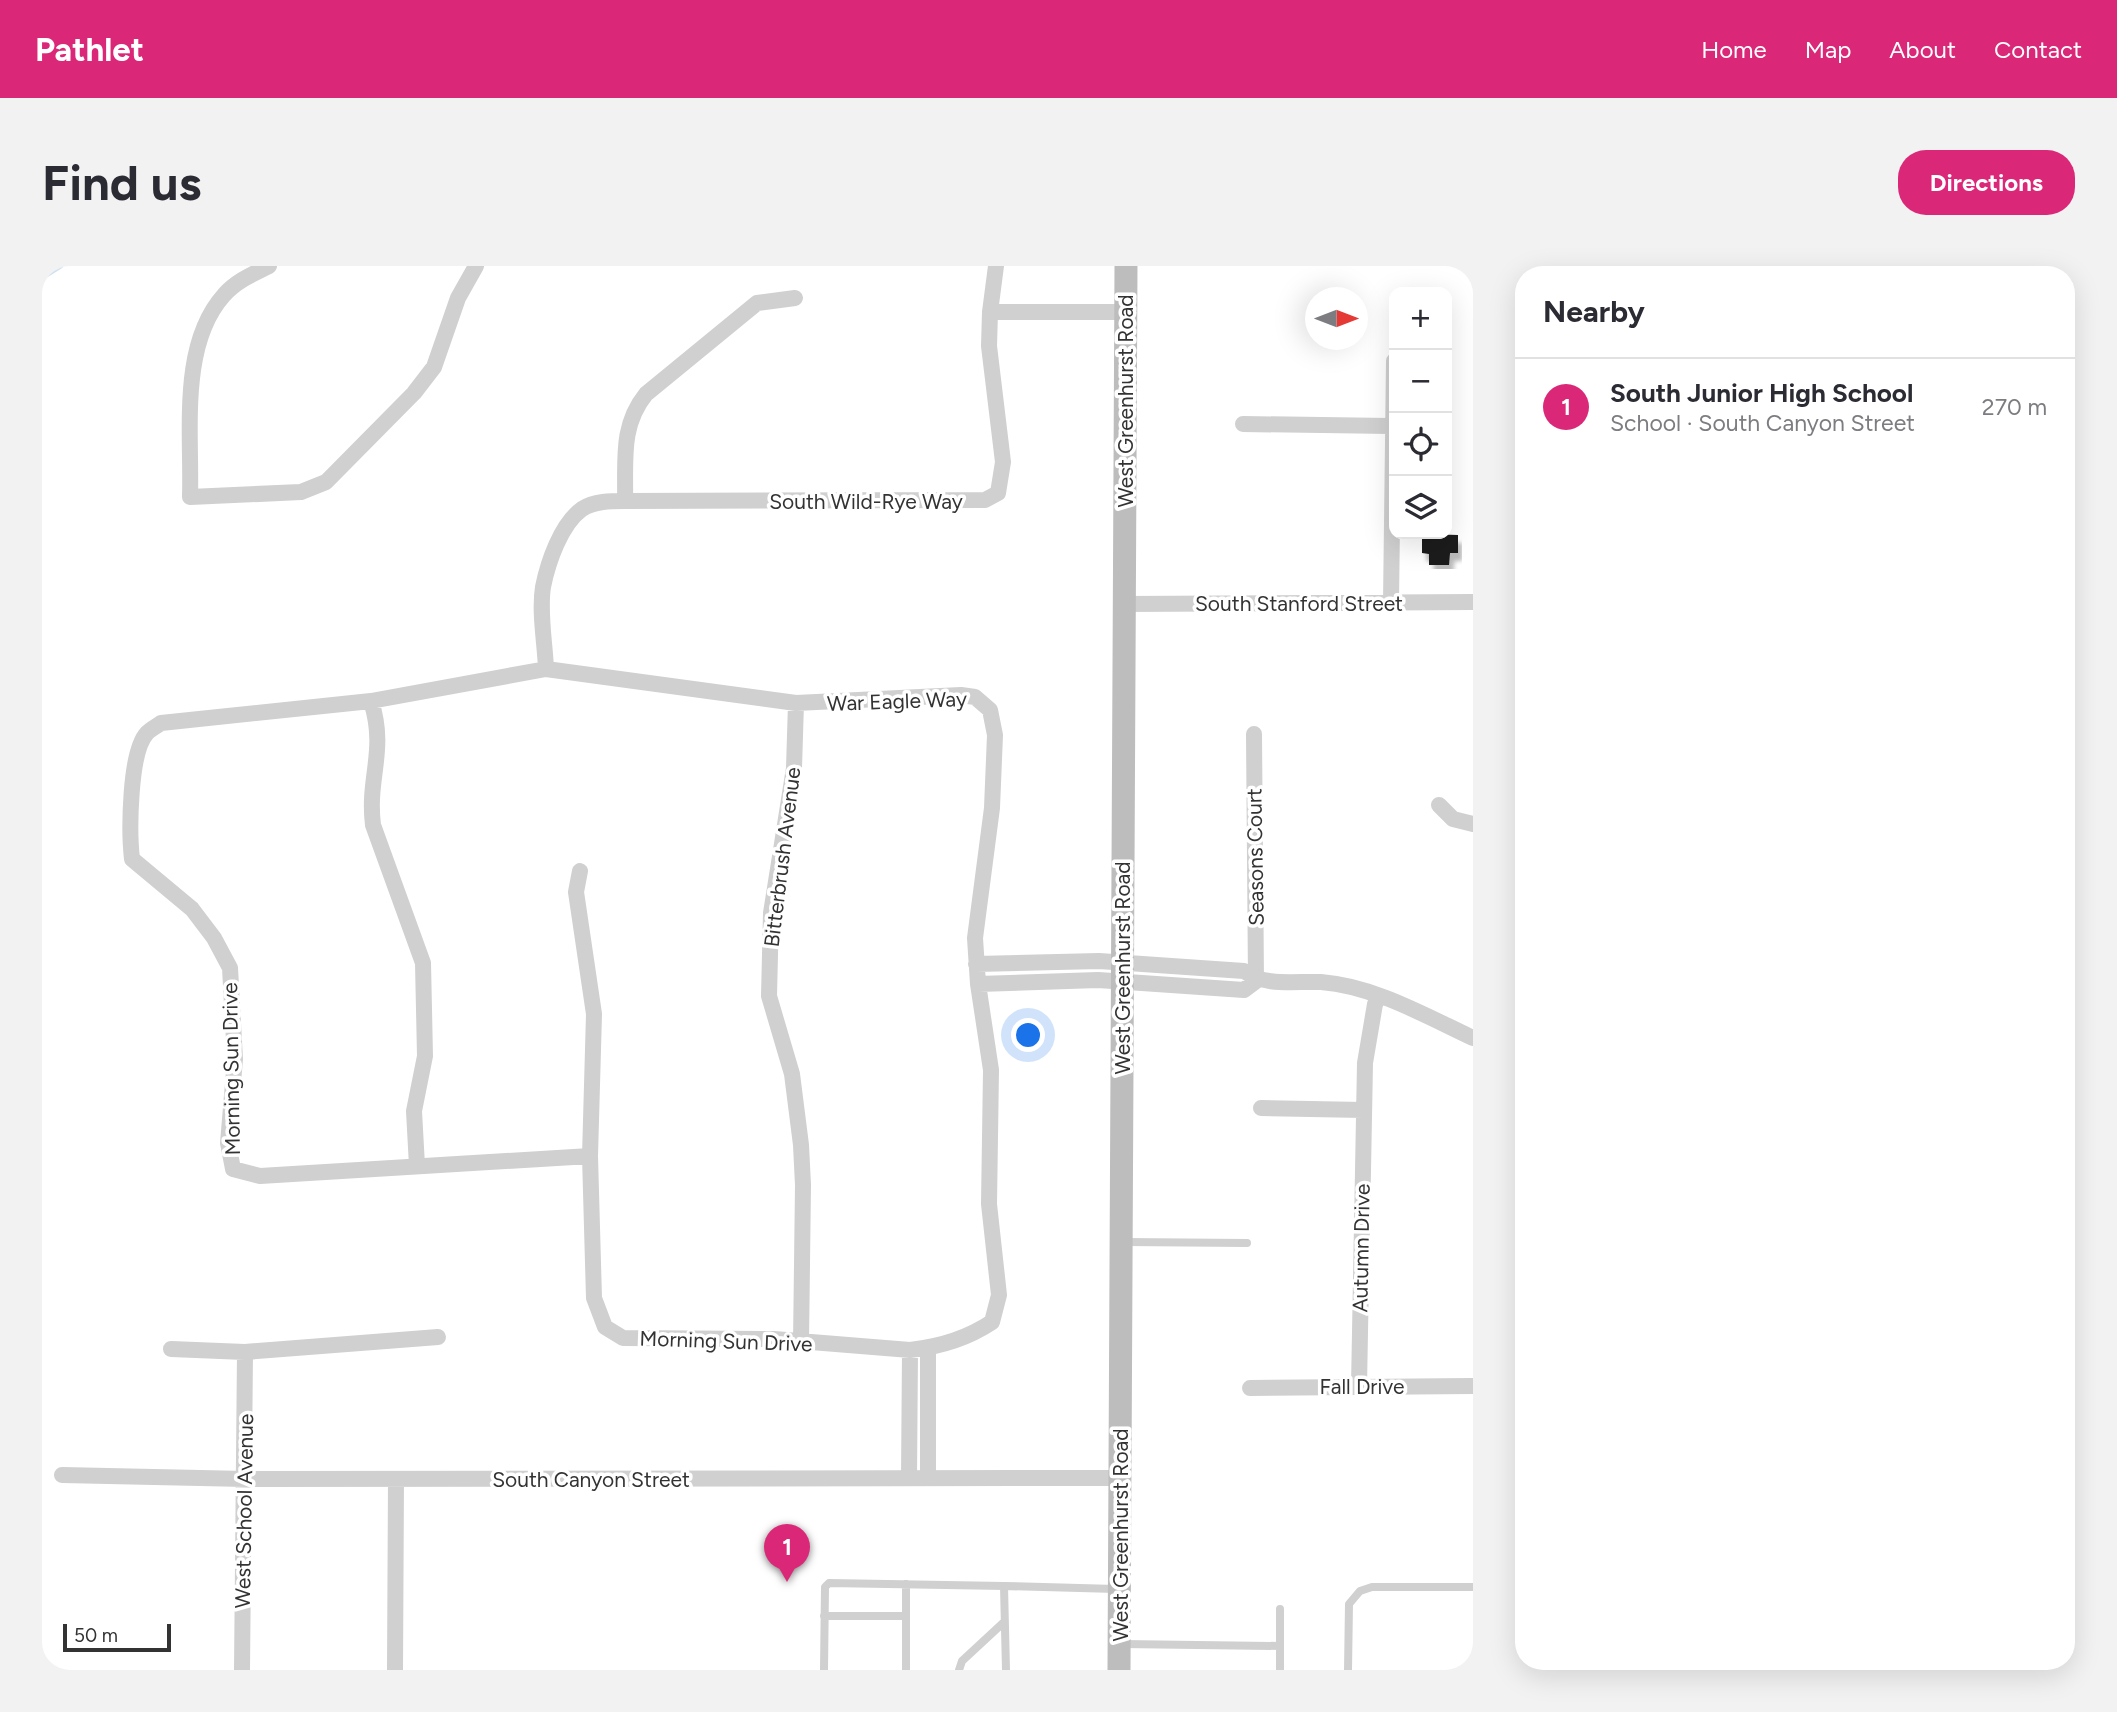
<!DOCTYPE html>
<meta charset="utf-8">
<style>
:root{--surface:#fff;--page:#f2f2f3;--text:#2b2b33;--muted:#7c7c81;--line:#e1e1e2;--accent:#db2777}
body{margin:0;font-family:Figtree,sans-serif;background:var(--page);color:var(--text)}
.controls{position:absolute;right:21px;top:21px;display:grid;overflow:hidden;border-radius:14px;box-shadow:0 7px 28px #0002}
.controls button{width:63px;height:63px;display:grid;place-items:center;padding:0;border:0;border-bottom:2px solid var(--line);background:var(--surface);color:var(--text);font:35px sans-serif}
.compass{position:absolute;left:1263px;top:21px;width:63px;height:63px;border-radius:50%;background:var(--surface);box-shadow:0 7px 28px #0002;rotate:90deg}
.scale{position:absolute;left:21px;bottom:18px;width:108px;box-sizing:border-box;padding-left:7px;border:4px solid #333;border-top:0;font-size:19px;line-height:24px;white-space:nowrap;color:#333;-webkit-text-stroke:5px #fff;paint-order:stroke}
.you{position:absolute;left:987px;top:770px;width:24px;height:24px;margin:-18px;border:5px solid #fff;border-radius:50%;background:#1a73e8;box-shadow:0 0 0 10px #1a73e833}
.badge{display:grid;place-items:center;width:46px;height:46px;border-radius:50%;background:var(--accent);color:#fff;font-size:23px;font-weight:700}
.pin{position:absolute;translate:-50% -58px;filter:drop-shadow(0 2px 4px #0008)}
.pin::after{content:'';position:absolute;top:37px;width:24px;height:21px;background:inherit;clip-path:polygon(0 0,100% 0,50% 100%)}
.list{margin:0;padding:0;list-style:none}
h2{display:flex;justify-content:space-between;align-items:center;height:91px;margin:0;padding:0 28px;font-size:30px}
h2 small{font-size:23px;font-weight:400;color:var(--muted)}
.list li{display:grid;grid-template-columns:46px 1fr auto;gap:21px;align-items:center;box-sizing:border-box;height:98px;padding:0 28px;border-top:2px solid var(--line)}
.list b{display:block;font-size:26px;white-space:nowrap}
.list p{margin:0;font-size:23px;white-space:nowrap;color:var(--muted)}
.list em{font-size:23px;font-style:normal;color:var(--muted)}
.icon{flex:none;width:38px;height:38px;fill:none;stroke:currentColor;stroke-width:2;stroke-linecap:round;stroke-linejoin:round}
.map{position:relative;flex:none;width:1431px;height:1404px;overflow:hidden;border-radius:28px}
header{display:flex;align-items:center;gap:42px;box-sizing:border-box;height:98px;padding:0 35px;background:var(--accent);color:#fff}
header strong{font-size:33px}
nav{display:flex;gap:38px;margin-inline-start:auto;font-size:24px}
.intro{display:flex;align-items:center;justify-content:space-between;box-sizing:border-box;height:168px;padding:0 42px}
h1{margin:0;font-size:49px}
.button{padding:18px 32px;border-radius:28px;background:var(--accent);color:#fff;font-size:24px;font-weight:700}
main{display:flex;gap:42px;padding:0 42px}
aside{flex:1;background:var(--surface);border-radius:28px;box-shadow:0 7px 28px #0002}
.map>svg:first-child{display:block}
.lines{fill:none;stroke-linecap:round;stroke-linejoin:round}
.stream{stroke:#cfe2ee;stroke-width:4.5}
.building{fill:#1a1a1a;filter:url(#shadow)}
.service{stroke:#d0d0d0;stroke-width:8}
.minor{stroke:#d0d0d0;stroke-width:16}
.secondary{stroke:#bdbdbd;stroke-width:23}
.labels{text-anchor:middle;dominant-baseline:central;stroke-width:7;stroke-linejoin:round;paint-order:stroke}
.street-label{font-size:21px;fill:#333;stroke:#fff}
</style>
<header>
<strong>Pathlet</strong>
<nav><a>Home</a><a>Map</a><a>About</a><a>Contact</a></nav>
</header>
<div class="intro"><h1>Find us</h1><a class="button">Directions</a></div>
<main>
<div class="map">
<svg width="1431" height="1404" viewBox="0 0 1431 1404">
<defs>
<filter id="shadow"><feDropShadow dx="4.5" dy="8" stdDeviation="2" flood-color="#0004"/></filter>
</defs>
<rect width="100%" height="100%" fill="#fff"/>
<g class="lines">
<path class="stream" d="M0 12 19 0"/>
</g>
<path class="building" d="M1380 268 1416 269V287H1408L1407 299H1387V288L1380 287Z"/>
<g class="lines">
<path class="service" d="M1082 976 1205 977
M782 1350H864
M1080 1378 1238 1380
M782 1404 783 1321 787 1317 962 1320
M864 1404V1318
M917 1404 920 1395 961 1357
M964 1404 962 1320 1074 1323
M1238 1404V1343
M1306 1404 1307 1338 1318 1325 1330 1321H1431"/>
<path class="minor" d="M227 0C211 8 194 15 182 29 137 79 150 167 148 231L259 226 284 216 372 127 392 101 416 32 434 0
M948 46 954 0
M1201 158 1349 160
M583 235C584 195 578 160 604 128L715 37 753 32
M1349 337 1352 95
M1082 338 1431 336
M504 403 754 437 919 429 933 431 948 444 953 469 950 542 933 672 936 718 949 804 947 938 957 1029 950 1056C926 1072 896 1081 868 1084L732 1073 581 1072 563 1061 552 1032 548 890 218 910 191 903 186 877 193 793 188 702 172 672 150 643 90 593C87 567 87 486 105 467 109 463 115 460 119 457L329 435 504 403C503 377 497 346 501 321 506 296 519 258 540 243 552 235 569 235 583 235L943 234 956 227 961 196 947 80 948 46H1084
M329 435C345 485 325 511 331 559L381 697 383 790 372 845 375 900
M754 437 752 502 729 647 727 730 750 808 759 879 761 919 759 1077
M1212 468 1214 715
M1397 539 1411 553 1431 558
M538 605 534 626 552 748 548 890
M934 698 1057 695 1202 705C1223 721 1253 715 1279 716 1332 720 1384 750 1431 772
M936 718 1056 714 1202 724 1214 715
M1219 842 1322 844
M886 1082V1212
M129 1083 203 1086 396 1071
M1317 1120 1323 797 1333 738 1338 730
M1208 1122 1431 1120
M20 1209 204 1213 1078 1212
M867 1212 868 1084
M200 1404 203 1086
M353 1404 354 1213"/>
<path class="secondary" d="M1077 1404 1084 0"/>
</g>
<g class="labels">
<g class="street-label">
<text transform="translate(1083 135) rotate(-90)">West Greenhurst Road</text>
<text x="824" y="235">South Wild-Rye Way</text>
<text x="1257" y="337">South Stanford Street</text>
<text transform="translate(855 435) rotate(-2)">War Eagle Way</text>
<text transform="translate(740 591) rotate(-83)">Bitterbrush Avenue</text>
<text transform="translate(1213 591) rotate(-91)">Seasons Court</text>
<text transform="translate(1080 702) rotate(-90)">West Greenhurst Road</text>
<text transform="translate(189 803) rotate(-91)">Morning Sun Drive</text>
<text transform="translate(1319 982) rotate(-89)">Autumn Drive</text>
<text transform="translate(684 1075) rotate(2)">Morning Sun Drive</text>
<text x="1320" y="1120">Fall Drive</text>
<text x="549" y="1213">South Canyon Street</text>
<text transform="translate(202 1245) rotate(-89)">West School Avenue</text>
<text transform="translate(1078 1269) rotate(-90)">West Greenhurst Road</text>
</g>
</g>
</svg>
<div class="controls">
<button>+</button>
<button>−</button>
<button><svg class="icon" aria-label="locate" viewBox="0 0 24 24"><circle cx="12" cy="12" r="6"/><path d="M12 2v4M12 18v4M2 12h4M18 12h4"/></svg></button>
<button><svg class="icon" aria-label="layers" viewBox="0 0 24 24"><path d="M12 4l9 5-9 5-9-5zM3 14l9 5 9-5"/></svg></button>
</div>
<svg class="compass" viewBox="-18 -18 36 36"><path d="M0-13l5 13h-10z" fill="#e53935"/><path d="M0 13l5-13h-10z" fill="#7c7c81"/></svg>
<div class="scale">50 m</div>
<div class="you"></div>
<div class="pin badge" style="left:745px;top:1316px">1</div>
</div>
<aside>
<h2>Nearby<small></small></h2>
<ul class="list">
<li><span class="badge">1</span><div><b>South Junior High School</b><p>School · South Canyon Street</p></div><em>270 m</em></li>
</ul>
</aside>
</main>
